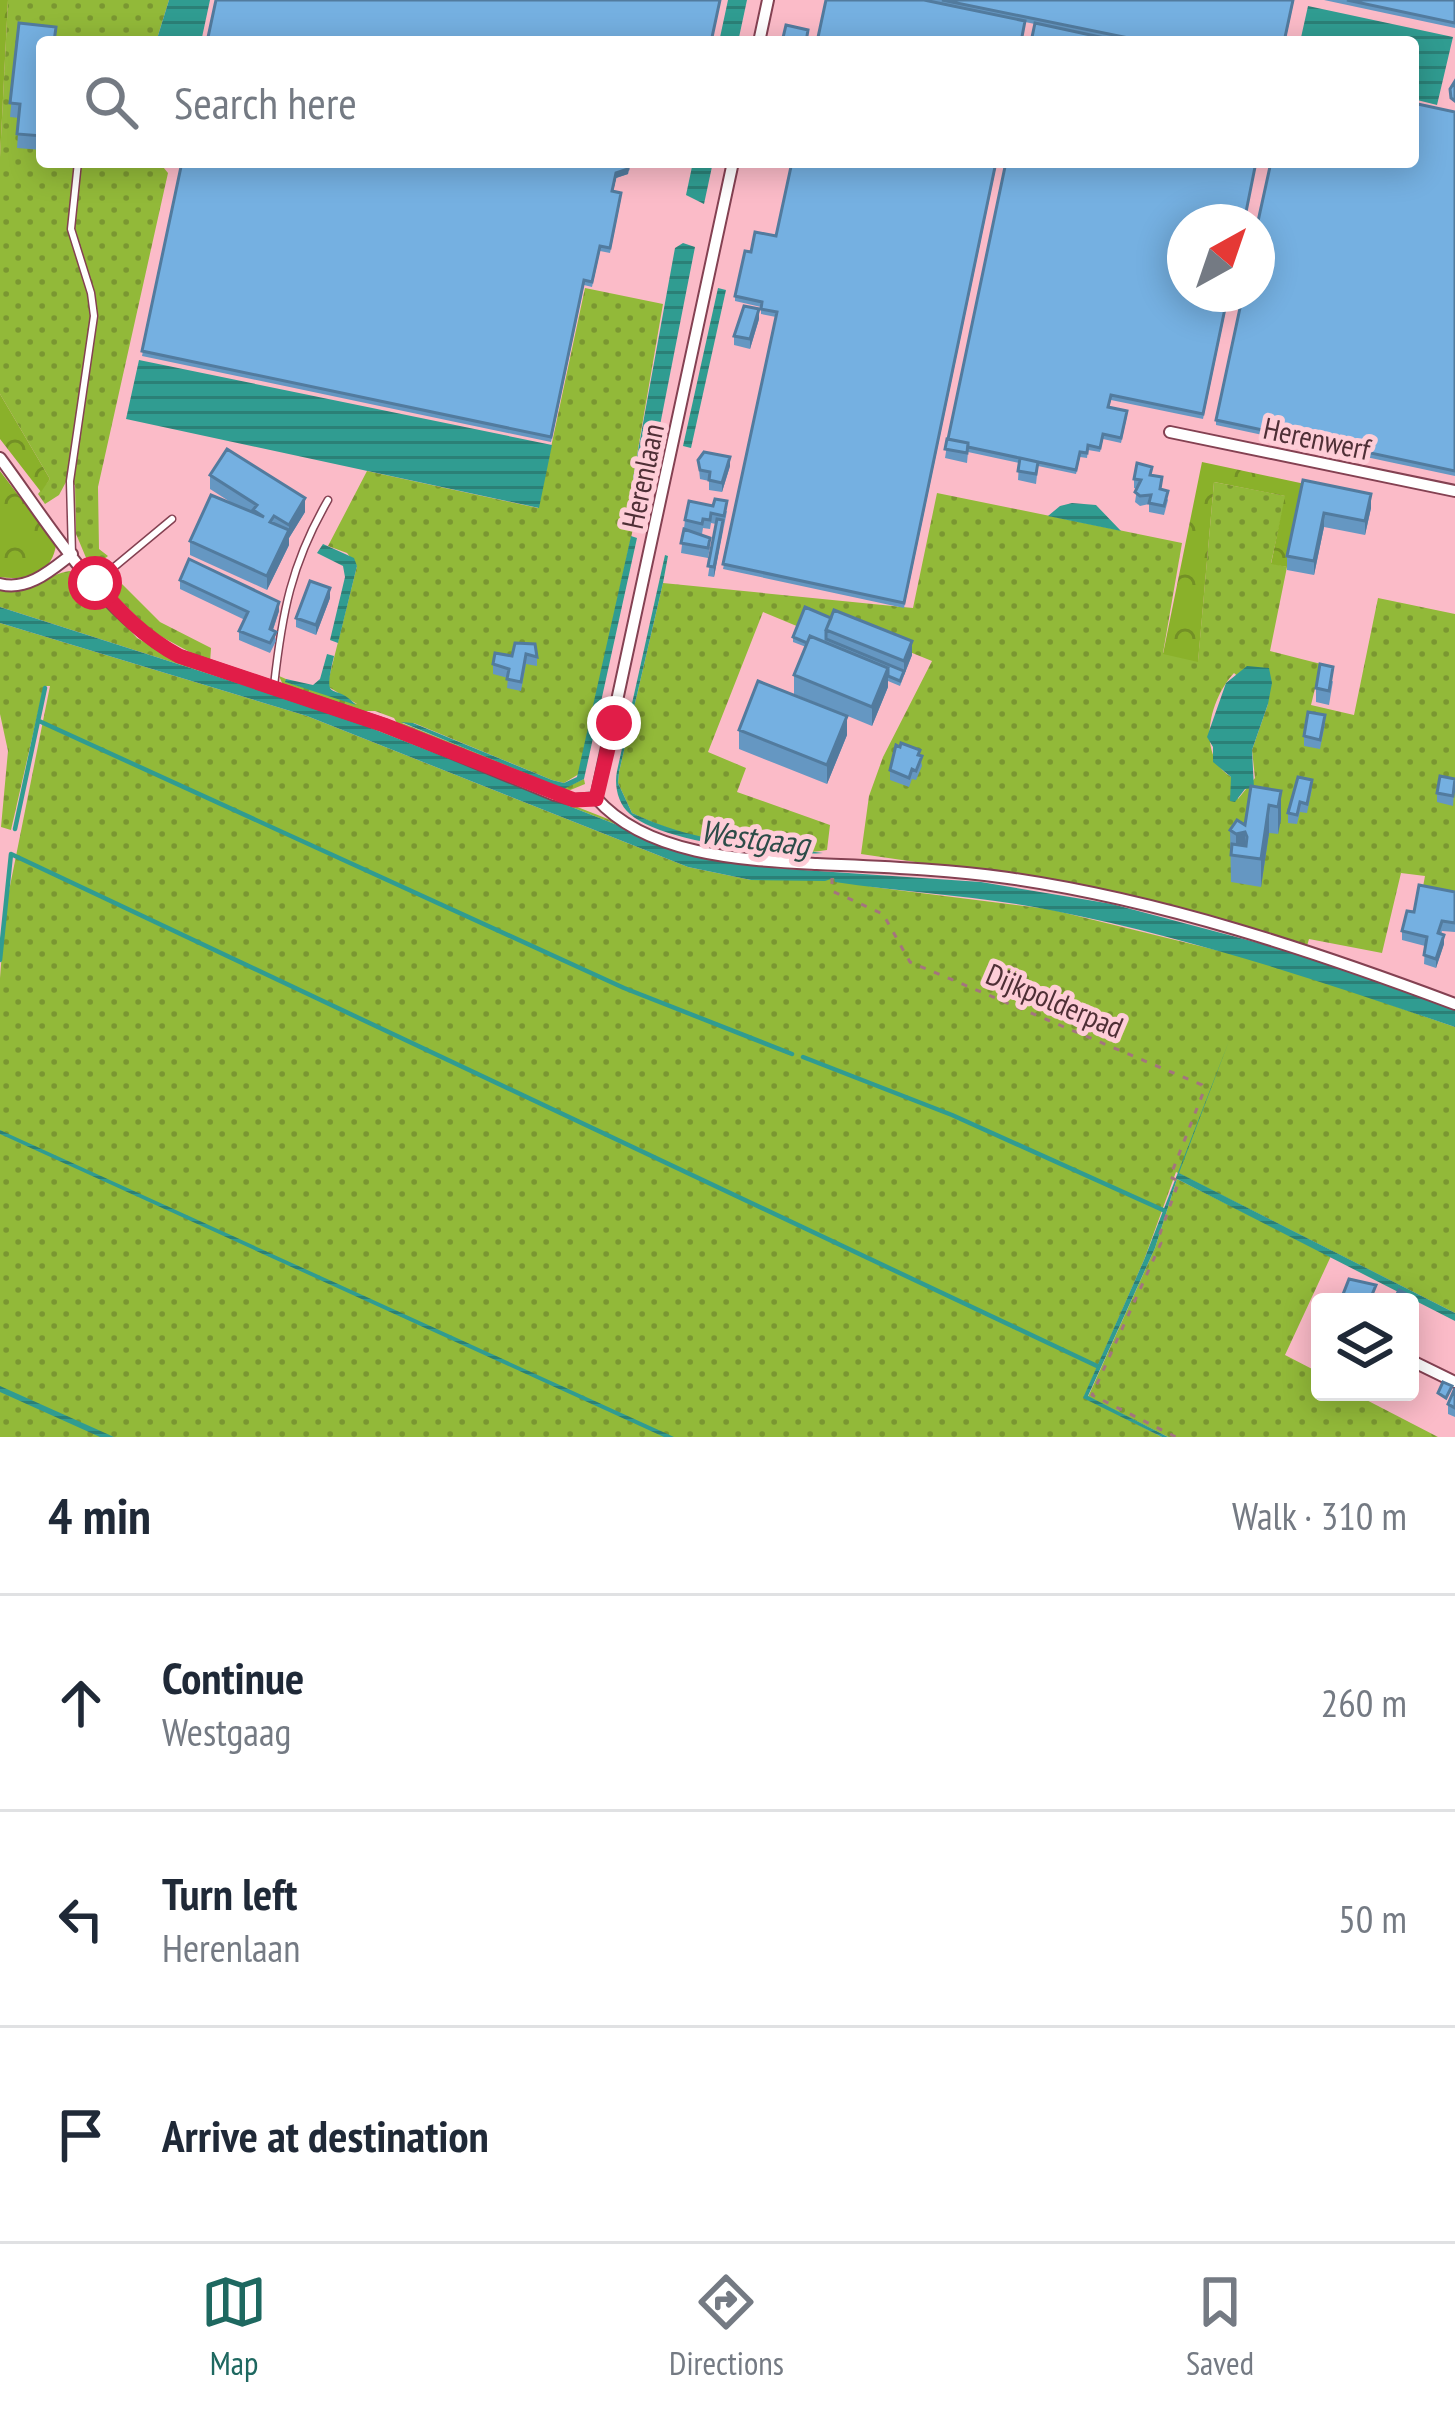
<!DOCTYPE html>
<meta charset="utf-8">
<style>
:root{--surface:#fff;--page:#f2f2f3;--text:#1f2937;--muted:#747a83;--line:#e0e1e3;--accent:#1e6860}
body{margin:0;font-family:"PT Sans Narrow",sans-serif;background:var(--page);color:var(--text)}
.controls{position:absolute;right:36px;bottom:36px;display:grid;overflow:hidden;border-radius:12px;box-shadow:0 6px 30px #0003}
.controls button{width:108px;height:108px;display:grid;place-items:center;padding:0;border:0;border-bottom:3px solid var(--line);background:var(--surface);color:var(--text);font:60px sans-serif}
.compass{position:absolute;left:1167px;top:204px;width:108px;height:108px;border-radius:50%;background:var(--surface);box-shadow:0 6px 30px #0003;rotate:40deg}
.stop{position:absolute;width:36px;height:36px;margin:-27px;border:9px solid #e11d48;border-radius:50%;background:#fff}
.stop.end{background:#e11d48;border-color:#fff;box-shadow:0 3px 12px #0008}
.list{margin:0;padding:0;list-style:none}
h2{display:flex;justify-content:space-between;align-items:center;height:156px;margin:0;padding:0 48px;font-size:51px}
h2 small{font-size:39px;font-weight:400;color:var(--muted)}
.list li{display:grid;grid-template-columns:78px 1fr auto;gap:36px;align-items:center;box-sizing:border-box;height:216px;padding:0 48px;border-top:3px solid var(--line)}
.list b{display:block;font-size:45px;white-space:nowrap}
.list p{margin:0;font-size:39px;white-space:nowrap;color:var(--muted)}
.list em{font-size:39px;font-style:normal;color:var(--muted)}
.icon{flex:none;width:66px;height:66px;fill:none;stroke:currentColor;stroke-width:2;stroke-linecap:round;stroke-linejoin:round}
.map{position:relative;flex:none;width:1455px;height:1437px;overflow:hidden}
.search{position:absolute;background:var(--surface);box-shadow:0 6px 30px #0003;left:36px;right:36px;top:36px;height:132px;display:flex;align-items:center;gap:30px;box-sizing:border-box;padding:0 42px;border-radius:12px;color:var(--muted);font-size:45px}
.sheet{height:804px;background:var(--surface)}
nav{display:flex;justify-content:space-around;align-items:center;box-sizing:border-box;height:168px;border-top:3px solid var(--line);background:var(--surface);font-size:33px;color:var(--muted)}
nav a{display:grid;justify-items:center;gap:6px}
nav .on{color:var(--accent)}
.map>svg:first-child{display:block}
.grass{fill:url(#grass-dots);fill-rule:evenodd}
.forest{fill:url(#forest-crowns)}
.water{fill:url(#water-rules)}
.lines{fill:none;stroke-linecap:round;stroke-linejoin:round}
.stream{stroke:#309c91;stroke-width:4.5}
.lane-casing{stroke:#844152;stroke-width:9}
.street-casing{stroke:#844152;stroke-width:14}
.path{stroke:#a4747e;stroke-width:3;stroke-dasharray:6 9;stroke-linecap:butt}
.lane{stroke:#fff;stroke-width:6}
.street{stroke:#fff;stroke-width:10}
.wall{fill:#6597c2}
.shaded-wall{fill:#527b9e}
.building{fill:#75b0e1;stroke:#527b9e;stroke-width:3}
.route{stroke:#e11d48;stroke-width:15}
.labels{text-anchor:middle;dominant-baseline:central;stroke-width:10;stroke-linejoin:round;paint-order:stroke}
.street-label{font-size:30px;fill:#4f2f36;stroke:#fecdd7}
.water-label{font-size:33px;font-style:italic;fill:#2d4c48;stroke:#fecdd7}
</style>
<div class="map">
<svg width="1455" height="1437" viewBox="0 0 1455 1437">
<defs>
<pattern id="grass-dots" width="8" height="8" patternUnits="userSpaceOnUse" patternTransform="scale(3)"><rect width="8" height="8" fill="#92b939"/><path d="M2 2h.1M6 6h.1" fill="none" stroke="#7a9731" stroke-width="1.8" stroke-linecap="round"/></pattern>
<pattern id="forest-crowns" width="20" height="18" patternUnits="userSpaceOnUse" patternTransform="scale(3)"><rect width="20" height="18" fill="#8ab12a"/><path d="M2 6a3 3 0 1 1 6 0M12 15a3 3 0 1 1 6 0" fill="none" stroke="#739025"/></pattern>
<pattern id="water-rules" width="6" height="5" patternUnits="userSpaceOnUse" patternTransform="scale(3)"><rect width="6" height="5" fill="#309c91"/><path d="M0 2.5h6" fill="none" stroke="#2b8077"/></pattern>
</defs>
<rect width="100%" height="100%" fill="#fbbbc8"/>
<path class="grass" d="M8 0H169L156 42H42V162H159L168 173 98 487 99 549 108 556 98 564 87 560 76 534 75 485 66 482 59 495 45 504 38 494 50 479 0 394V157Z
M585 288 663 304 633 478 639 498 636 515 579 774 564 783 552 780 414 723H402L564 788 584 779 585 784 568 791 552 788 400 728 394 718 375 711H354L283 685 279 676 286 679V682L357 704 327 686 357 566 347 553 328 546 367 471 538 508Z
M1214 482 1286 496 1271 563 1287 567 1270 651 1321 664 1311 705 1354 715 1378 598 1455 614V899L1422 892 1425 876 1401 873 1382 953 1309 939 1307 946 1108 890 861 854 869 796 883 757 932 661 806 610 799 627 763 612 708 752 746 768 737 792 830 825 827 850C764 860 688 840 632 813L618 783 619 772 663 583 913 608 937 493 1182 543 1163 653 1198 661ZM1234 673 1268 704 1252 750 1255 778 1238 799 1231 777C1196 755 1209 700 1234 673Z
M70 571 81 577 137 638 176 660 313 703 692 852 828 870 736 865 696 856 343 717 0 607V589C29 598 43 575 70 571Z
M122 584 160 622 211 648 210 663 151 631 114 594V589Z
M0 623 307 716 688 867 751 880 835 878 873 887 1049 909 1273 964 1455 1027V1313L1176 1172 1144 1260 1084 1397 1162 1437H0V978L5 911 50 686H44L11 830 1 827 8 751 0 714Z
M1177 1179 1331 1256 1285 1355 1316 1371 1320 1392H1351L1438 1437H1168L1088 1397 1155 1248Z"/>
<path class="forest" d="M0 0H8L0 157Z
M0 394 50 479 41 492 0 439Z
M1202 462 1305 484 1287 567 1271 564 1285 496 1214 482 1198 662 1163 654Z
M0 471 56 545C52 574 26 581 0 577Z"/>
<path class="water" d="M169 0H210L201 42H156Z
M728 0H747L738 42H719Z
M1308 6 1453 37 1437 105 1413 99V42H1300Z
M693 162H713L704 204 686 195Z
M683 243 695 247 642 517 636 515 639 498 633 478 675 248Z
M718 288 726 290 691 448 683 446Z
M139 360 552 445 539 508 126 419Z
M1072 503 1096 505 1121 531 1048 516 1060 506Z
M631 536 637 538 584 779 564 789 401 722 413 723 552 780 564 783 577 777Z
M323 544 354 558 357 566 338 643 330 640 345 577 343 566 317 553Z
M665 555 668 556 663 583 619 772 618 783 632 813C701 845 753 844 823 853 783 857 660 842 630 814 618 804 614 786 617 771Z
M0 607 343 717 696 856 774 868 981 882 1112 904 1327 961 1455 1009V1027C1323 982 1192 938 1055 911 983 896 908 893 835 882L834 878 825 881 751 880 688 867 307 716 0 623Z
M327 654 334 656C322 707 334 680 356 705L285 682 286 679 313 685 320 679Z
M1247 666 1269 668 1272 683 1268 704 1252 750 1254 788 1245 789 1235 802 1230 801 1231 777 1213 762V747L1207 737 1226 683Z
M1229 1041 1179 1173 1455 1313V1321L1177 1179 1155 1248 1088 1396 1168 1437H1162L1083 1398 1144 1260Z
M0 1130 674 1437H664L0 1134Z
M0 1386 114 1437H100L0 1392Z"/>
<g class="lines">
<path class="stream" d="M39 721 624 988 792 1054
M15 829 45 688
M0 960 11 854 1097 1366
M803 1057 952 1115 1163 1210"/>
<g class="lane-casing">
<path id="lane" d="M72 554 70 481 94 316 91 293 71 229 78 162
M95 583 172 519
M274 686C282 613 291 564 328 500"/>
</g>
<g class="street-casing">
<path id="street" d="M759 42 768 0
M1170 432 1455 491
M0 458C52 528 101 614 179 656L384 725 555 795 574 800 596 798
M0 584C28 591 50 571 72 554
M596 798C647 856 745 860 817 864 881 867 945 869 1008 878 1161 900 1311 950 1455 1004
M596 798 733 162
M1410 1360 1455 1382"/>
</g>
<path class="path" d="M832 878V891L883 914 910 962 1202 1085 1203 1093 1170 1177 1179 1181 1158 1239 1161 1243 1092 1395 1176 1437"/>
<use href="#lane" class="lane"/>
<use href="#street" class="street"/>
</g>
<path class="wall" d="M826 0H1294L1285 42H1124L1025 22V25Z
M1324 0H1455V28Z
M19 23 56 27V42H42V150L17 148 19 118 10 117Z
M1455 112V476L1216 425V420Z
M182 162H630L628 174 616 178 613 191 621 198 610 253 600 251 592 287 584 285 551 442 142 356Z
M792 162H997L904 608 723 569 776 317 761 314V307L735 301V296L751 252 776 236Z
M1229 294 1203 419 1111 400 1109 407 1127 416 1121 443 1103 439 1100 452 1088 450 1087 458 1080 457 1076 474 1038 466 1036 484 1018 480 1019 463 968 452 967 463 945 458 948 439Z
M759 319 750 349 734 345V336Z
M698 460 730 466 722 492 709 490V481L700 479Z
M210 475 305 512 289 538V545L267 590 190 555V541L235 505 210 489Z
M1152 475 1168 500 1164 515 1149 512V504L1140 506 1135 502 1137 489 1134 488V479Z
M1303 480 1371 508 1365 535 1324 527 1314 575 1287 570V556Z
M727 511 714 577 708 576 716 524 711 523 710 529 703 528 702 534 687 530 710 547 708 558 681 553 685 520Z
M180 580 279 611 273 630 276 641 270 653 239 640V631L245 620 180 589Z
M330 598 316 635 296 627V618Z
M805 607 912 655 900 686 888 681V687L872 726 794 694V675L806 647 793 642V637Z
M515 643 537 657V666L526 664 521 691 507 688 508 678 493 674V664L512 656Z
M1333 681 1329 705 1316 702V688Z
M1325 724 1320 749 1304 746V736Z
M739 730 847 735 827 784 739 749Z
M920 755 922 766 916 780 912 779 909 787 890 780V770Z
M1455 779 1453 806 1437 802V793Z
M1312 789 1307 813 1300 812 1297 824 1288 823V813Z
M1281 791V819L1278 834 1269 833 1261 887 1231 882 1230 830 1245 825Z
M1455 892V932L1442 931 1441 934 1444 944 1436 968 1424 964 1425 946 1402 940V931L1414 912Z
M1376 1295 1373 1302H1342V1297Z
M1455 1388V1417L1448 1414V1404Z"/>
<path class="shaded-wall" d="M630 162 628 174 616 178 612 196 616 173Z
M759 309V319L750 349V339Z
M730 457V466L722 492V483Z
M1371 494V508L1365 535V521Z
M305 498V512L289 538V545L267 590V576L289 531V525Z
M1324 513V527L1314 575V561Z
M723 520V529L714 577V567Z
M330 588V598L316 635V625Z
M279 602V611L270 638V629Z
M912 641V655L904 675V661Z
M888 668V687L872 726V707Z
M847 716V735L827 784V765Z
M1281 791V819L1278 834V807Z
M1269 805V833L1261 887V859Z
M1245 832V857L1236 855V834Z
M1444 935V944L1436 968V959Z"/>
<path class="building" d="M216 0H720L711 42H207Z
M826 0H924L1025 21 1021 42H817Z
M942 0H1293L1284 42H1148Z
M1347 0H1455V23Z
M19 23 56 27 54 42H42V136L17 134 20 104 10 103Z
M1035 23 1123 42H1031Z
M786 25 808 30 806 42H782Z
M1455 81V101L1451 98 1450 89Z
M1413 103 1455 112V471L1216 420 1243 294H1257V226L1271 162H1413Z
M182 162H629L628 169 616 173 612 191 621 193 610 248 600 246 592 282 584 280 551 437 142 351Z
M792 162H996L904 603 723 564 777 312 761 309 762 302 735 296 745 251 751 252 755 232 776 236Z
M1006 162H1256L1244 222H1185V294H1228L1203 414 1111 395 1108 407 1127 411 1121 438 1103 434 1100 448 1088 445 1087 453 1080 452 1076 470 968 447V443L948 439Z
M744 306 759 309 750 339 734 336Z
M947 439 968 443 967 453 945 449Z
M227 449 305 498 289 525 274 516 270 522 289 530 267 576 190 541 211 495 264 517 253 510 257 505 210 475Z
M704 452 730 457 722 483 709 480 710 472 700 470 698 460Z
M1020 458 1038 462 1036 474 1018 471Z
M1137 463 1152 467 1150 475 1162 477 1160 489 1168 491 1164 506 1149 503 1151 495 1140 496 1135 492 1141 480 1134 479Z
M1303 480 1371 494 1365 521 1324 513 1314 561 1287 556Z
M715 499 727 501 724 516 711 513 710 520 703 519 702 524 685 520 689 501 713 506Z
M717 519 723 520 714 567 708 566Z
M684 529 710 538 708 548 681 543Z
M189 559 279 602 270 629 276 632 270 643 239 631 248 612 180 580Z
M310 581 330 588 316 625 296 618Z
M805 607 831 618 826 630V639L904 671 900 681 888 676V668L810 636 807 643 793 637Z
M834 610 912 641 904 661 826 630Z
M810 636 888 668 872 707 794 675Z
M515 643 535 644 537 657 526 654 521 682 507 679 509 669 493 664 495 653 512 656Z
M1320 664 1333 667 1329 691 1316 688Z
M758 681 847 716 827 765 739 730Z
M1308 712 1325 715 1320 740 1304 736Z
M901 743 920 750 918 755 922 756 916 771 912 769 909 778 890 770 896 745 900 747Z
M1440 776 1455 779 1453 796 1437 793Z
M1298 777 1312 780 1307 804 1300 802 1297 815 1288 813Z
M1251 786 1281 791 1278 807 1269 805 1261 859 1231 855 1232 844 1246 846 1247 837 1245 832 1236 834 1230 830 1237 820 1245 825Z
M1419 885 1455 892V923L1442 921 1438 933 1444 935 1436 959 1424 955 1427 937 1402 931 1407 911 1414 912Z
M1349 1279 1376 1285 1369 1302 1354 1296 1350 1302 1342 1297Z
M1399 1290 1414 1298 1410 1306V1302H1403L1395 1298Z
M1443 1382 1452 1386 1446 1398 1438 1393Z
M1455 1388V1408L1448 1404Z"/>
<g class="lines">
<path class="route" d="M95 583C121 613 144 637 179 656L384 725 574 800 596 799 614 723"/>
</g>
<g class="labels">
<g class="street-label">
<text transform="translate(1317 438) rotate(12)">Herenwerf</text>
<text transform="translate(642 476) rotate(-78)">Herenlaan</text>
<text transform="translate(1055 1000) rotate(23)">Dijkpolderpad</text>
</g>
<g class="water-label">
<text transform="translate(755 837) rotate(7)">Westgaag</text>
</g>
</g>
</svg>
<div class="controls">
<button><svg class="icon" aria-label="layers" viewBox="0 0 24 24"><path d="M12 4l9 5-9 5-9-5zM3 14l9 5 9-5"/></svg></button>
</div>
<svg class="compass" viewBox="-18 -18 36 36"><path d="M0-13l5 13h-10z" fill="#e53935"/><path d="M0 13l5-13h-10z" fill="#747a83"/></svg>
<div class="stop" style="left:95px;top:583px"></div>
<div class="stop end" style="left:614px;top:723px"></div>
<div class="search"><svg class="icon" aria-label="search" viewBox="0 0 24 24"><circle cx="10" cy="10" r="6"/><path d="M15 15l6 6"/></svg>Search here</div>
</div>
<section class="sheet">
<h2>4 min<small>Walk · 310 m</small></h2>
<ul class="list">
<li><svg class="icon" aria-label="ahead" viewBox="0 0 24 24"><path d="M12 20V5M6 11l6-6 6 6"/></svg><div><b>Continue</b><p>Westgaag</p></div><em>260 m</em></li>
<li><svg class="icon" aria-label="left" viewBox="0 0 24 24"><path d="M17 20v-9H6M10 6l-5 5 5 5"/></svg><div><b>Turn left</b><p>Herenlaan</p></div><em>50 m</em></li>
<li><svg class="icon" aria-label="arrive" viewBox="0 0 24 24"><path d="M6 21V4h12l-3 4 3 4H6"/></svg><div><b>Arrive at destination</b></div></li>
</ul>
</section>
<nav>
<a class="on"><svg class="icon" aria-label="map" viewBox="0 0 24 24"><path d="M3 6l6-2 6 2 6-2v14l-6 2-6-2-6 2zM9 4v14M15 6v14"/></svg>Map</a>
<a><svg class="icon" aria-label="directions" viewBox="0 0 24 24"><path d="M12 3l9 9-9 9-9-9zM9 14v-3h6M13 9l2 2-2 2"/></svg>Directions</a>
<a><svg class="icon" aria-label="saved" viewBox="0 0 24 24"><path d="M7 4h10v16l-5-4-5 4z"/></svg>Saved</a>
</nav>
